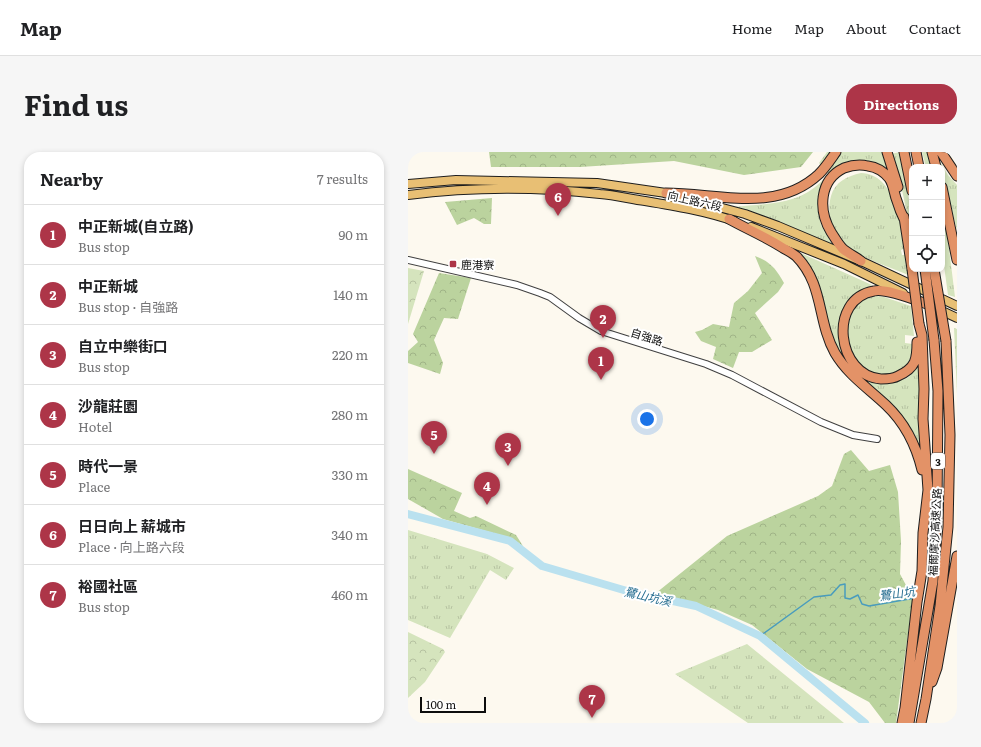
<!DOCTYPE html>
<meta charset="utf-8">
<style>
:root{--surface:#fff;--page:#f6f6f6;--text:#202124;--muted:#757577;--line:#e0e0e0;--accent:#ad3548}
body{margin:0;font-family:Literata,"Noto Sans TC",serif;background:var(--page);color:var(--text)}
.controls{position:absolute;right:12px;top:12px;display:grid;overflow:hidden;border-radius:8px;box-shadow:0 2px 6px #0003}
.controls button{width:36px;height:36px;display:grid;place-items:center;padding:0;border:0;border-bottom:1px solid var(--line);background:var(--surface);color:var(--text);font:20px sans-serif}
.scale{position:absolute;left:12px;bottom:10px;width:66px;box-sizing:border-box;padding-left:4px;border:2px solid #0d0d0d;border-top:0;font-size:11px;line-height:14px;white-space:nowrap;color:#0d0d0d;-webkit-text-stroke:3px #fff;paint-order:stroke}
.you{position:absolute;left:239px;top:267px;width:14px;height:14px;margin:-10px;border:3px solid #fff;border-radius:50%;background:#1a73e8;box-shadow:0 0 0 6px #1a73e833}
.badge{display:grid;place-items:center;width:26px;height:26px;border-radius:50%;background:var(--accent);color:#fff;font-size:13px;font-weight:700}
.pin{position:absolute;translate:-50% -33px;filter:drop-shadow(0 1px 2px #0008)}
.pin::after{content:'';position:absolute;top:21px;width:14px;height:12px;background:inherit;clip-path:polygon(0 0,100% 0,50% 100%)}
.list{margin:0;padding:0;list-style:none}
h2{display:flex;justify-content:space-between;align-items:center;height:52px;margin:0;padding:0 16px;font-size:17px}
h2 small{font-size:13px;font-weight:400;color:var(--muted)}
.list li{display:grid;grid-template-columns:26px 1fr auto;gap:12px;align-items:center;box-sizing:border-box;height:60px;padding:0 16px;border-top:1px solid var(--line)}
.list b{display:block;font-size:15px;white-space:nowrap}
.list p{margin:0;font-size:13px;white-space:nowrap;color:var(--muted)}
.list em{font-size:13px;font-style:normal;color:var(--muted)}
.icon{flex:none;width:22px;height:22px;fill:none;stroke:currentColor;stroke-width:2;stroke-linecap:round;stroke-linejoin:round}
.map{position:relative;flex:none;width:549px;height:571px;overflow:hidden;border-radius:16px}
header{display:flex;align-items:center;gap:24px;box-sizing:border-box;height:56px;padding:0 20px;background:var(--surface);border-bottom:1px solid var(--line)}
header strong{font-size:19px}
nav{display:flex;gap:22px;margin-inline-start:auto;font-size:14px}
.intro{display:flex;align-items:center;justify-content:space-between;box-sizing:border-box;height:96px;padding:0 24px}
h1{margin:0;font-size:28px}
.button{padding:10px 18px;border-radius:16px;background:var(--accent);color:#fff;font-size:14px;font-weight:700}
main{display:flex;gap:24px;padding:0 24px}
aside{flex:1;background:var(--surface);border-radius:16px;box-shadow:0 2px 6px #0003}
.map>svg:first-child{display:block}
.grass{fill:url(#grass-tufts)}
.forest{fill:url(#forest-crowns)}
.park{fill:url(#park-crowns)}
.lines{fill:none;stroke-linecap:round;stroke-linejoin:round}
.stream{stroke:#499cbd;stroke-width:1.5}
.river{stroke:#bae1ef;stroke-width:8}
.minor-casing{stroke:#404040;stroke-width:8}
.major-casing{stroke:#1e1e1e;stroke-width:10}
.highway-casing{stroke:#1e1e1e;stroke-width:11}
.minor{stroke:#fff;stroke-width:6}
.major{stroke:#e8bf74;stroke-width:8}
.highway{stroke:#e39267;stroke-width:9}
.highway-bridge-casing{stroke:#1e1e1e;stroke-width:11;stroke-linecap:butt}
.highway-bridge{stroke:#e39267;stroke-width:9}
.poi-dot{fill:#ad3548;stroke:#fff;stroke-width:1.5}
.labels{text-anchor:middle;dominant-baseline:central;stroke-width:4;stroke-linejoin:round;paint-order:stroke}
.shield{fill:#fff;stroke:#565656;stroke-width:1}
.shield-label{font-size:10px;font-weight:bold;fill:#0d0d0d}
.street-label{font-size:11px;fill:#0d0d0d;stroke:#fff}
.poi-label{font-size:11px;fill:#0d0d0d;stroke:#fff;text-anchor:start}
.water-label{font-size:12px;font-style:italic;fill:#256d90;stroke:#fff}
</style>
<header>
<strong>Map</strong>
<nav><a>Home</a><a>Map</a><a>About</a><a>Contact</a></nav>
</header>
<div class="intro"><h1>Find us</h1><a class="button">Directions</a></div>
<main>
<aside>
<h2>Nearby<small>7 results</small></h2>
<ul class="list">
<li><span class="badge">1</span><div><b>中正新城(自立路)</b><p>Bus stop</p></div><em>90 m</em></li>
<li><span class="badge">2</span><div><b>中正新城</b><p>Bus stop · 自強路</p></div><em>140 m</em></li>
<li><span class="badge">3</span><div><b>自立中樂街口</b><p>Bus stop</p></div><em>220 m</em></li>
<li><span class="badge">4</span><div><b>沙龍莊園</b><p>Hotel</p></div><em>280 m</em></li>
<li><span class="badge">5</span><div><b>時代一景</b><p>Place</p></div><em>330 m</em></li>
<li><span class="badge">6</span><div><b>日日向上 薪城市</b><p>Place · 向上路六段</p></div><em>340 m</em></li>
<li><span class="badge">7</span><div><b>裕國社區</b><p>Bus stop</p></div><em>460 m</em></li>
</ul>
</aside>
<div class="map">
<svg width="549" height="571" viewBox="0 0 549 571">
<defs>
<pattern id="grass-tufts" width="24" height="20" patternUnits="userSpaceOnUse"><rect width="24" height="20" fill="#d5e4bd"/><path d="M3 7l-1-3M5 7V3M7 7l1-3M15 17l-1-3M17 17v-4M19 17l1-3" fill="none" stroke="#b6c2a1"/></pattern>
<pattern id="forest-crowns" width="20" height="18" patternUnits="userSpaceOnUse"><rect width="20" height="18" fill="#bbd39e"/><path d="M2 6a3 3 0 1 1 6 0M12 15a3 3 0 1 1 6 0" fill="none" stroke="#a0b487"/></pattern>
<pattern id="park-crowns" width="20" height="18" patternUnits="userSpaceOnUse"><rect width="20" height="18" fill="#d5e4bd"/><path d="M2 6a3 3 0 1 1 6 0M12 15a3 3 0 1 1 6 0" fill="none" stroke="#b6c2a1"/></pattern>
</defs>
<rect width="100%" height="100%" fill="#fdf9ef"/>
<path class="grass" d="M419 0H475L483 25 442 11 411 44 410 54 413 73 424 92 352 64 326 55C350 52 379 53 400 40 408 35 415 28 421 22L411 11Z
M492 0 504 64V85L491 24 483 2Z
M514 0H521L525 15H518Z
M530 6 540 23 549 33V78L534 20V15H533Z
M453 21C487 22 492 70 498 96L493 98 494 103H498L500 123C484 116 451 105 439 95 424 82 418 62 423 44 427 30 439 24 453 21Z
M534 53 538 72 547 145 540 143 534 99Z
M386 98 464 133C454 138 440 148 435 159 423 183 435 222 463 230 471 233 479 231 487 229 491 228 496 228 499 226 504 223 507 217 511 212L512 300 510 293 430 203 422 181 413 141 407 127Z
M468 144 476 145 503 154 506 184 497 183V191L505 192C504 222 477 232 453 215 445 209 437 183 439 173 440 167 444 157 448 153 453 148 461 146 468 144Z
M546 176 549 177V242Z
M0 378 79 402 106 416 98 428 82 418 42 486 0 468Z
M339 492 436 571H340L267 522Z"/>
<path class="forest" d="M81 0H405L393 15 336 23 266 9 172 15H83Z
M84 46 83 72H76L66 66 49 73 37 50Z
M347 104C363 110 368 117 376 131L370 140 347 161 364 188 344 200H331L325 216 305 207 308 195 293 189 287 180 294 178 305 172 321 175 326 151 340 139 354 121Z
M31 121 63 126 50 167 36 166 26 188 35 211 32 222 0 211V199L10 190 5 182Z
M443 298 461 319 482 313 490 340 493 389 492 422 499 435 506 437 488 571H477L461 550 399 517 344 473 310 458 248 441 319 384 410 344 424 334 436 302Z
M0 317 54 341 46 359 62 366 68 364 108 383 115 394 103 386 35 367 0 347Z"/>
<path class="park" d="M0 116 16 119 0 172Z
M0 480 35 497 37 500 17 530 0 546Z"/>
<g class="lines">
<path class="stream" d="M352 484 406 445 423 443 432 433 437 432V446L442 447 450 443 454 452 461 454 507 446"/>
<path class="river" d="M0 362 102 389 134 414 219 439 288 454 352 484 457 571"/>
<g class="minor-casing">
<path id="minor" d="M0 108 109 133 132 141 142 145 171 166 193 179 298 212 324 223 413 270 445 283 469 287"/>
</g>
<g class="major-casing">
<path id="major" d="M0 32 48 28 189 31 258 41 337 62 370 74 453 109 549 154
M0 43C63 35 128 35 192 42 207 43 222 47 237 49 267 54 297 59 326 69
M343 75 436 112 495 141
M517 151 549 166"/>
</g>
<g class="highway-casing">
<path id="highway" d="M479 0 490 35
M496 0 504 39
M508 0 511 15
M524 0 528 15
M533 0 549 24
M534 35 549 108
M258 41C310 41 368 62 411 22 418 15 423 7 428 0
M496 65 504 117
M321 67C339 77 358 85 375 96 379 98 384 101 388 104 416 132 409 169 427 201 440 223 460 236 478 253 497 271 508 293 514 318
M453 109C448 105 441 102 435 97 430 92 427 86 423 80 410 58 411 28 436 16 444 13 452 12 460 14 468 15 476 20 481 26 486 33 486 42 489 49 491 56 494 63 497 69
M509 190C509 207 508 216 490 224 485 227 479 227 473 227 429 224 419 147 466 139 479 136 509 149 522 153
M524 530 529 516 549 404
M494 571 497 556 509 450 514 419 515 381 520 338 515 267 516 237 514 183 511 172
M501 571 525 429 529 359 530 239 526 188
M513 571 518 547 532 454 540 375 542 283 538 189"/>
</g>
<use href="#minor" class="minor"/>
<use href="#major" class="major"/>
<use href="#highway" class="highway"/>
<g class="highway-bridge-casing">
<path id="highway-bridge" d="M504 117 511 172
M517 117 526 188
M526 117 538 189"/>
</g>
<use href="#highway-bridge" class="highway-bridge"/>
</g>
<rect class="poi-dot" x="41" y="108" width="8" height="8" rx="2"/>
<g class="labels">
<rect class="shield" x="523" y="301" width="14" height="16" rx="3"/>
<g class="shield-label">
<text x="530" y="309">3</text>
</g>
<g class="street-label">
<text transform="translate(287 48) rotate(13)">向上路六段</text>
<text transform="translate(239 184) rotate(18)">自強路</text>
<text transform="translate(526 380) rotate(-87)">福爾摩沙高速公路</text>
</g>
<g class="poi-label">
<text x="53" y="112">鹿港寮</text>
</g>
<g class="water-label">
<text transform="translate(489 441) rotate(-8)">鷺山坑</text>
<text transform="translate(240 444) rotate(13)">鷺山坑溪</text>
</g>
</g>
</svg>
<div class="controls">
<button>+</button>
<button>−</button>
<button><svg class="icon" aria-label="locate" viewBox="0 0 24 24"><circle cx="12" cy="12" r="6"/><path d="M12 2v4M12 18v4M2 12h4M18 12h4"/></svg></button>
</div>
<div class="scale">100 m</div>
<div class="you"></div>
<div class="pin badge" style="left:193px;top:228px">1</div>
<div class="pin badge" style="left:195px;top:186px">2</div>
<div class="pin badge" style="left:100px;top:314px">3</div>
<div class="pin badge" style="left:79px;top:353px">4</div>
<div class="pin badge" style="left:26px;top:302px">5</div>
<div class="pin badge" style="left:150px;top:64px">6</div>
<div class="pin badge" style="left:184px;top:566px">7</div>
</div>
</main>
